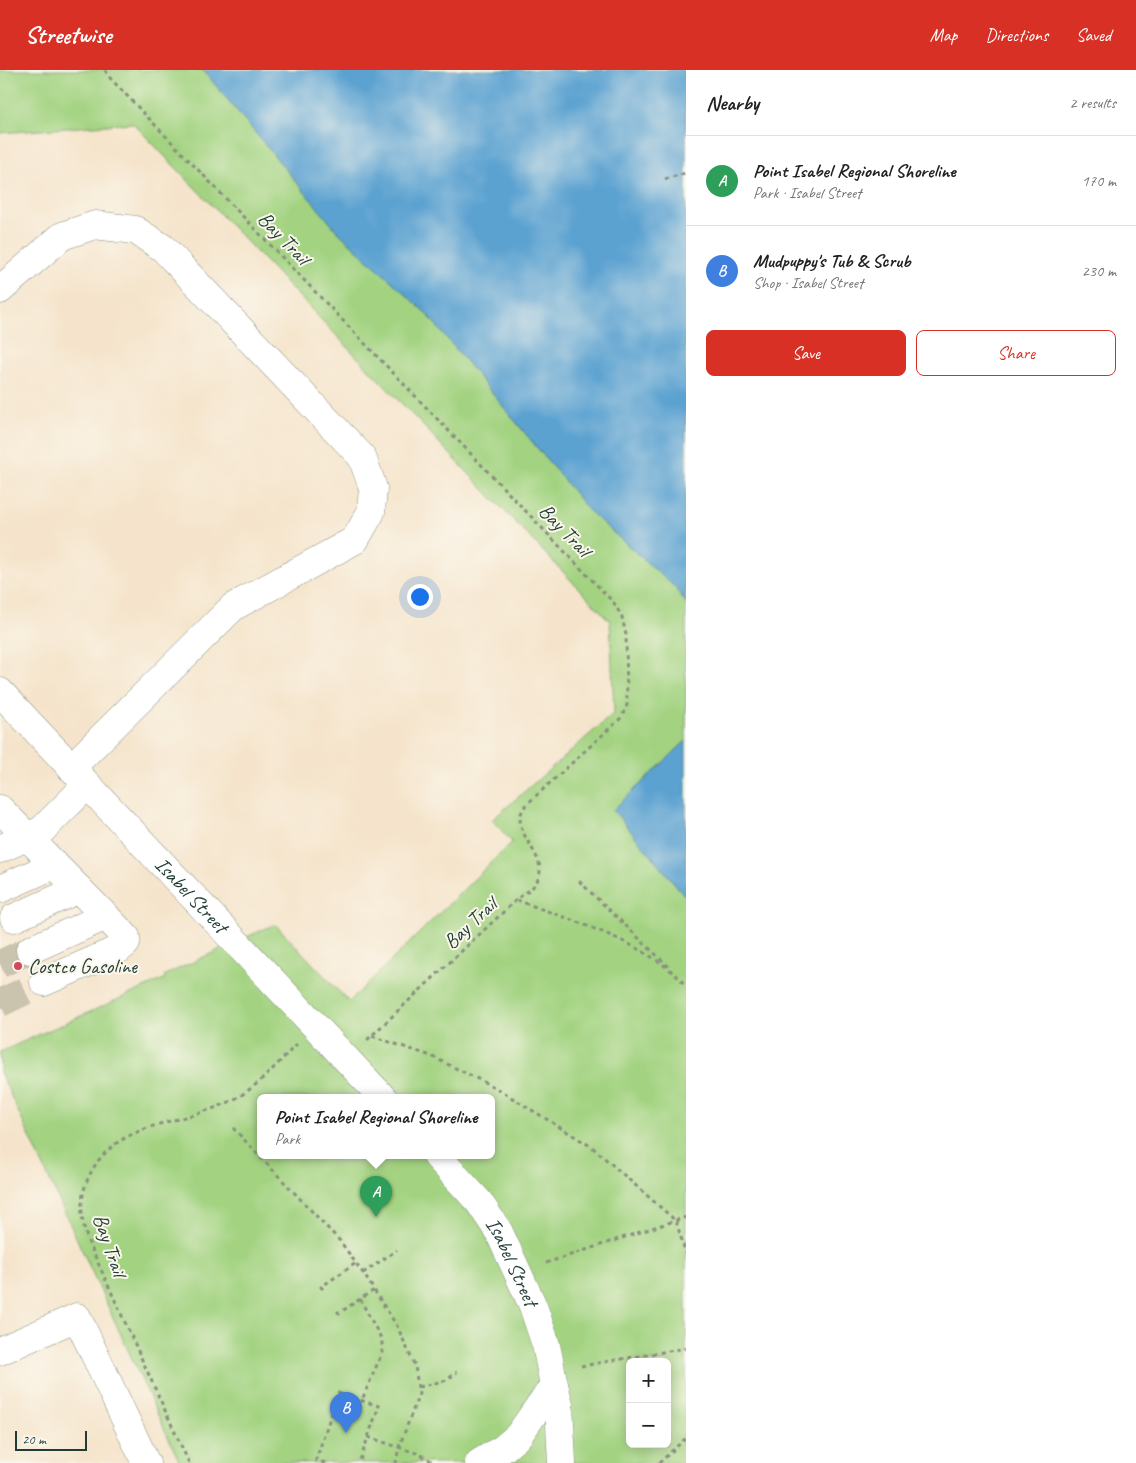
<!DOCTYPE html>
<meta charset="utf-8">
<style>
:root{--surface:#fff;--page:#f6f6f6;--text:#222;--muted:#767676;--line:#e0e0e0;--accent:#d93025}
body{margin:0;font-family:Caveat,sans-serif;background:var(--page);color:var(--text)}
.controls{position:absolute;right:15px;bottom:15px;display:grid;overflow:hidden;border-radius:8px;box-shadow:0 2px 12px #0003}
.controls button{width:45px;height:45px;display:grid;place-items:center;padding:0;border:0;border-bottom:1px solid var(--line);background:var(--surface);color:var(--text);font:25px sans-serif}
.scale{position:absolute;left:15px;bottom:12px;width:72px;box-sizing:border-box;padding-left:5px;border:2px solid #1f3d34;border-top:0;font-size:14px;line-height:18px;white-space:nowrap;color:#1f3d34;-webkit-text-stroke:4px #fbf7ec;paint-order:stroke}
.you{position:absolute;left:419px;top:526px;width:18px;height:18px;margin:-12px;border:4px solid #fff;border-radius:50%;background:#1a73e8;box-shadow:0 0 0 8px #1a73e833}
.badge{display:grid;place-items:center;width:32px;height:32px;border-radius:50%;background:var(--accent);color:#fff;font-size:16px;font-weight:700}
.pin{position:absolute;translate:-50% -41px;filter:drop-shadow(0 1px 2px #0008)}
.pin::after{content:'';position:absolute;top:26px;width:18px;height:15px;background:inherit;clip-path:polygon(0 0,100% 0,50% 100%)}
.popup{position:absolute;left:257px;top:1024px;width:238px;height:65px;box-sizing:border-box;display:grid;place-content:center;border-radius:8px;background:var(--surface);filter:drop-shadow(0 1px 4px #0005);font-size:16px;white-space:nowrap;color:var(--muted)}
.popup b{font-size:19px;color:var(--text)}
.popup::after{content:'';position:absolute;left:50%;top:100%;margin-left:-10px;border:10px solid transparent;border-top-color:var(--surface)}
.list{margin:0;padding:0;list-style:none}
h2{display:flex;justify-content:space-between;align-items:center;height:65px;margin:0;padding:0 20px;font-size:21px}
h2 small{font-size:16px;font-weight:400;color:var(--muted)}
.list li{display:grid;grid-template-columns:32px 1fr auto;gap:15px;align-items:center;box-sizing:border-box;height:90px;padding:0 20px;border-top:1px solid var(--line)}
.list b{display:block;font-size:19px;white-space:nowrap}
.list p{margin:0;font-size:16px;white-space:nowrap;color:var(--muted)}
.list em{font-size:16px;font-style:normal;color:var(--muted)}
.actions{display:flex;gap:10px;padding:15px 20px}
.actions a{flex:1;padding:11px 0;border:1px solid var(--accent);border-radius:8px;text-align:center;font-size:18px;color:var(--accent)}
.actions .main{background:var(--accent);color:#fff}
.map{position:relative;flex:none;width:686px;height:1393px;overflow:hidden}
header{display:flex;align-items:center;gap:30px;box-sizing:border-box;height:70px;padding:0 25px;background:var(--accent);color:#fff}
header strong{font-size:24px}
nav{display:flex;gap:28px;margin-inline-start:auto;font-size:18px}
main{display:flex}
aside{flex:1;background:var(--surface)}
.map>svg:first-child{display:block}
.green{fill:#a3d381;stroke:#61885a;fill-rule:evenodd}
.water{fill:#5ba2d1;stroke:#3d7082}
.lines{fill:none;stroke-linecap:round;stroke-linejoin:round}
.minor-tunnel{stroke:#cac3ad;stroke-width:28;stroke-dasharray:28 14;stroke-linecap:butt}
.minor-casing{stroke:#8a9080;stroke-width:29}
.path{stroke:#8a9080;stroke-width:3;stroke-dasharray:4 4;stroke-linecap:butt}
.minor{stroke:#fff;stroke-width:28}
.poi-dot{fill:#d1495b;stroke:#fbf7ec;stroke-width:2}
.labels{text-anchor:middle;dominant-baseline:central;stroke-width:4;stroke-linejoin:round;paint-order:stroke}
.street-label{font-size:21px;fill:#1f3d34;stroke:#fbf7ec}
.poi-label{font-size:21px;fill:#1f3d34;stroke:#fbf7ec;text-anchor:start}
</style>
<header>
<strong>Streetwise</strong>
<nav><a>Map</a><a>Directions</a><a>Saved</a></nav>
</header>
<main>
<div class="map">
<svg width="686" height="1393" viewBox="0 0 686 1393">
<rect width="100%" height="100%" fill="#fbf7ec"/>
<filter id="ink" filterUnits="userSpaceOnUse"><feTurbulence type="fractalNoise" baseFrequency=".02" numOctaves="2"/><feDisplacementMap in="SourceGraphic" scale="10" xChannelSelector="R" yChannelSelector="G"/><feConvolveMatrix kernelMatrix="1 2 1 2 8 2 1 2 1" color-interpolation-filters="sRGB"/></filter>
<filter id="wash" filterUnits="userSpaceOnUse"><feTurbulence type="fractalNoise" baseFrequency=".0096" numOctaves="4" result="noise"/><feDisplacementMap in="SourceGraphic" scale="20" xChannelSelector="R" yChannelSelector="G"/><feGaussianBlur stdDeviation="1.12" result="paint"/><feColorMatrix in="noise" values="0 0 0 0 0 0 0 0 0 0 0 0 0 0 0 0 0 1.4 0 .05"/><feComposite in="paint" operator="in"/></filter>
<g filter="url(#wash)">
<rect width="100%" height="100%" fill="#f5e4cb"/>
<path class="green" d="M0 0H203L337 161 427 244 590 442 676 518 686 533V671L613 740 686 827V1393H180L0 1002V982L164 909 165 905 275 854 349 932 512 772 492 750 614 643 610 551 133 53 0 63ZM261 1028H491V1086H261ZM630 1292H667V1374H630Z"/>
<path class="water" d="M203 0H686V533L676 518 590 442 427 244 337 161Z
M686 671V827L613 740Z"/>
</g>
<g filter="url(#ink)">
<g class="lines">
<path class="minor-tunnel" d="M0 894 30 880
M0 933 44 912"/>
<g class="minor-casing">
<g id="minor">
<path d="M0 220 62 166 95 155 135 160 163 178 362 387 373 418 371 442 355 470 233 537 71 698"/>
<path id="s1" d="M0 622 383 1028"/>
<path d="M0 739 126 867V873L119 879 44 912"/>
<path d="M0 779 42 760 87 715"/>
<path d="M0 819 54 795"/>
<path d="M14 848 79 819"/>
<path d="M30 880 106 846"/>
<path id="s2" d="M437 1086 479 1132 499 1162 533 1236 546 1275 554 1315"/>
<path d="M0 1281 77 1247 146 1393"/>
<path d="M479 1393 504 1378 518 1366 554 1315 559 1335 562 1393"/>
</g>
</g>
<path class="path" d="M105 0 110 8 614 533 622 547 626 565 627 635 622 647 526 735C504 761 552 785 537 811 533 819 523 824 516 830L367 970H365
M665 109 686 103
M579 811 670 898
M517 830C569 850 651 873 686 916
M372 966 431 986 496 1018 592 1077 676 1151 686 1184
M233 1058 340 1171 363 1203 397 1256 415 1296 419 1324 399 1377 396 1393
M546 1193 686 1147
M363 1203 397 1180
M323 1219 321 1217 356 1193
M360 1229 382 1270V1283L362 1330
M337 1241 339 1243 374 1220
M581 1296 686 1278
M419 1317 447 1310 457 1302
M368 1367 419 1384 435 1393
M189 1393 88 1171C81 1151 79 1131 87 1111 111 1050 180 1056 231 1031 257 1018 277 994 297 974
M325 1393 316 1390 338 1323 379 1336 359 1393
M659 1393 686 1368"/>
<use href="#minor" class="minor"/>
</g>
</g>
<circle class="poi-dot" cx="18" cy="896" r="5"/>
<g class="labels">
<g class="street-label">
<text transform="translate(284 168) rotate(46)">Bay Trail</text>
<text transform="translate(565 460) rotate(46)">Bay Trail</text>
<text stroke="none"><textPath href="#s1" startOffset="279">Isabel Street</textPath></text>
<text transform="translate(470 853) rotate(-43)">Bay Trail</text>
<text transform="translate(110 1175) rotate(71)">Bay Trail</text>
<text stroke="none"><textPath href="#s2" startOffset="131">Isabel Street</textPath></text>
</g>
<g class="poi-label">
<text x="28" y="896">Costco Gasoline</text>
</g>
</g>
</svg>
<div class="controls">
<button>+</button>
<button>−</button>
</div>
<div class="scale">20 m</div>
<div class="you"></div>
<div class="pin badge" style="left:376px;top:1147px;background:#2e9e5b">A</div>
<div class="popup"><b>Point Isabel Regional Shoreline</b>Park</div>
<div class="pin badge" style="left:346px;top:1363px;background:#3f7fe0">B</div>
</div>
<aside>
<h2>Nearby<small>2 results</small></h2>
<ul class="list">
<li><span class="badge" style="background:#2e9e5b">A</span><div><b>Point Isabel Regional Shoreline</b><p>Park · Isabel Street</p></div><em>170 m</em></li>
<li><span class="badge" style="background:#3f7fe0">B</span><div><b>Mudpuppy's Tub &amp; Scrub</b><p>Shop · Isabel Street</p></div><em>230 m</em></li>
</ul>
<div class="actions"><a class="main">Save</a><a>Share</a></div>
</aside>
</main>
